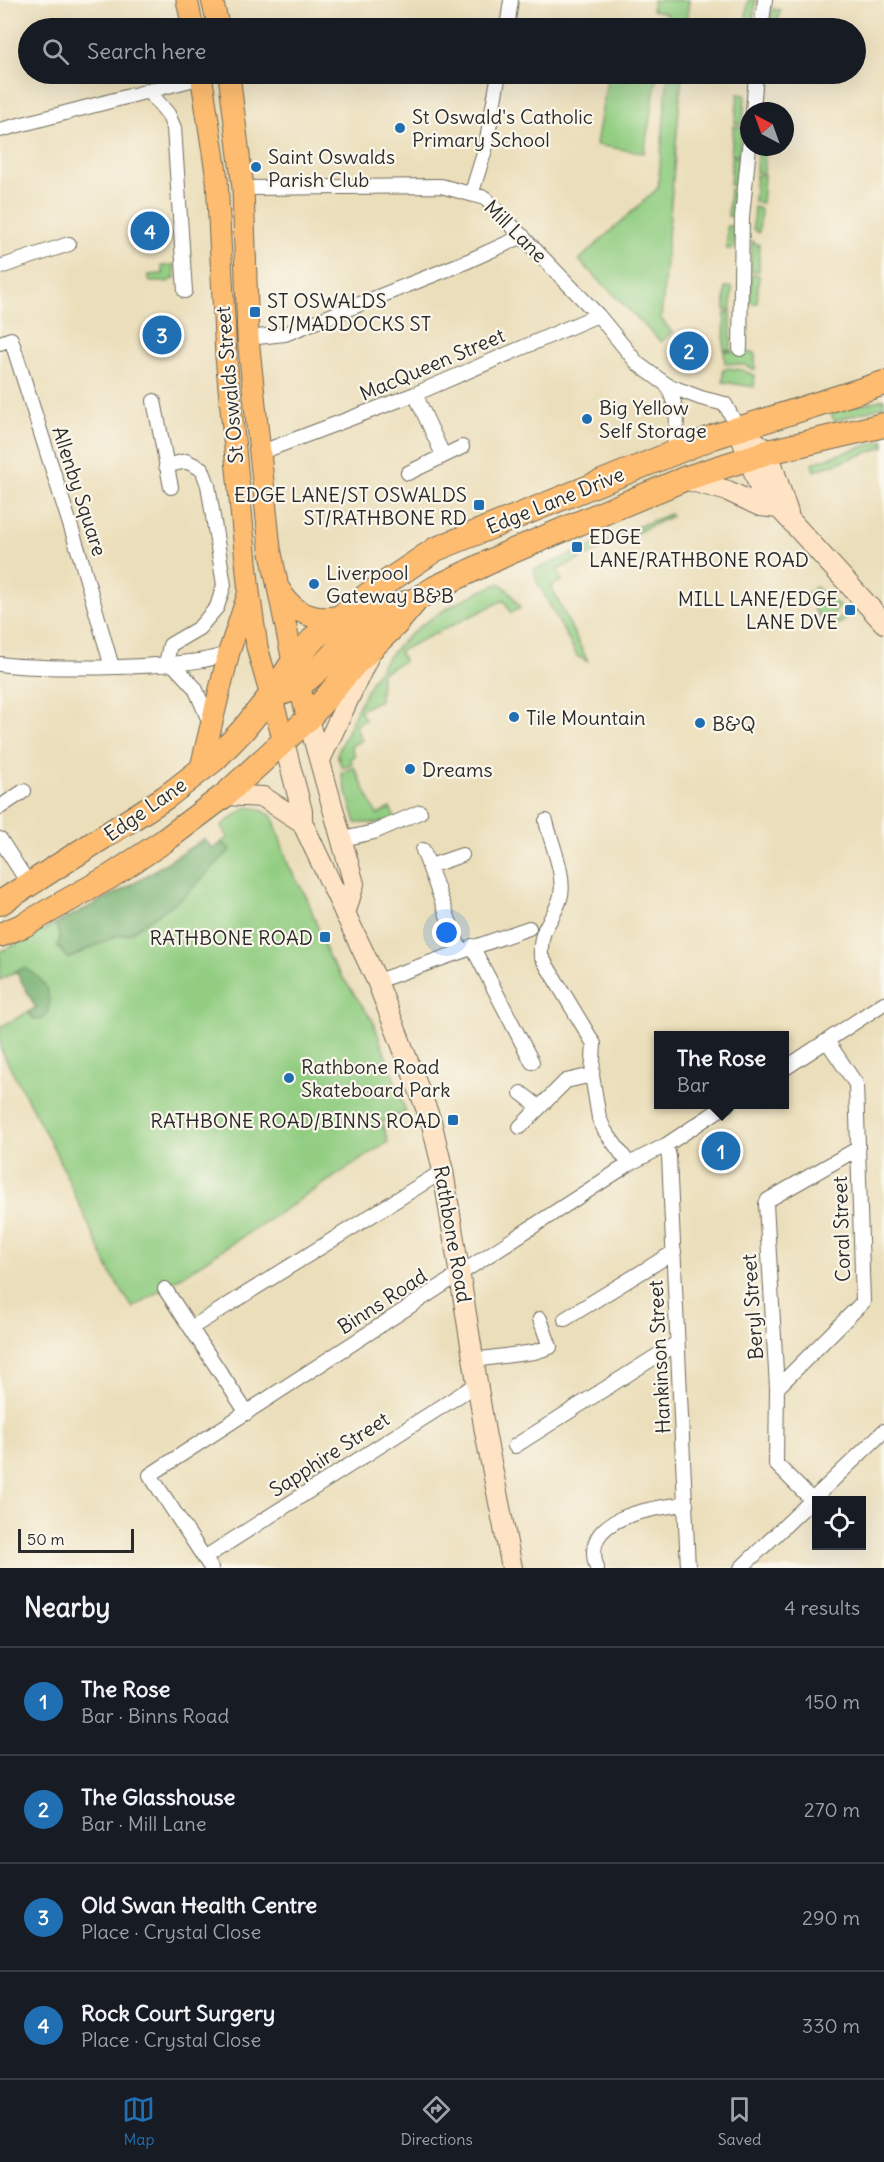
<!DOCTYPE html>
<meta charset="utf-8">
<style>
:root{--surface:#171b24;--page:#242831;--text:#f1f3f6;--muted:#9ea1a6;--line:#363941;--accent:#1f6fb2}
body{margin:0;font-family:Delius,sans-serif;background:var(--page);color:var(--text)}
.controls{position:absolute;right:18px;bottom:18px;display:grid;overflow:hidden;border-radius:0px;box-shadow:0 6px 24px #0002}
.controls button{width:54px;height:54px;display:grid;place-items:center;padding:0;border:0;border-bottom:2px solid var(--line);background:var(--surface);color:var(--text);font:30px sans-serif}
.compass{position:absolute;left:740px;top:102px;width:54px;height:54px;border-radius:50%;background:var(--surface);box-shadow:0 6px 24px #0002;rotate:319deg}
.scale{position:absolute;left:18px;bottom:15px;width:116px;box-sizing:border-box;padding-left:6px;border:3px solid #2b2b2b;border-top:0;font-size:16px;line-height:21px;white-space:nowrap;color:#2b2b2b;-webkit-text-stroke:4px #fbf7ec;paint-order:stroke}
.you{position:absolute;left:447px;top:933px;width:21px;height:21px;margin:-15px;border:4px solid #fff;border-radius:50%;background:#1a73e8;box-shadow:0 0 0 9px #1a73e833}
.badge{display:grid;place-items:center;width:39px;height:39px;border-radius:50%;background:var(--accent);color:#fff;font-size:20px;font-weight:700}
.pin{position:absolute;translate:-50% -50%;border:3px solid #fff;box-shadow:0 2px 6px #0006}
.popup{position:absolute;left:654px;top:1031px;width:135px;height:78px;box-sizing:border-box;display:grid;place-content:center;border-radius:0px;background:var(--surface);filter:drop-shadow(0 2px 4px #0005);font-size:20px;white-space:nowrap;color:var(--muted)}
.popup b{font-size:22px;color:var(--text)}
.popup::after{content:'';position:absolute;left:50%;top:100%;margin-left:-12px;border:12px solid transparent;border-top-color:var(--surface)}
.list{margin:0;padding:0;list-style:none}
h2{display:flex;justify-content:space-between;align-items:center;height:78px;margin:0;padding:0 24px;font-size:26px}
h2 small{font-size:20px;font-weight:400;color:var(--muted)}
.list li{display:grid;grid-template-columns:39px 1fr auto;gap:18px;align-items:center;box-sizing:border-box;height:108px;padding:0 24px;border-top:2px solid var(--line)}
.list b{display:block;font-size:22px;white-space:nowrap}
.list p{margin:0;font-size:20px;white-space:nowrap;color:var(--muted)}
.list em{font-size:20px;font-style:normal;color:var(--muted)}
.icon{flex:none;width:33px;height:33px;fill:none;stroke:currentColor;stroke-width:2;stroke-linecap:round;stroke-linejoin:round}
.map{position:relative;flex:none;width:884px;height:1568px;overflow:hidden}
.search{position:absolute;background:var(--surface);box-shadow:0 6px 24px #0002;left:18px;right:18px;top:18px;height:66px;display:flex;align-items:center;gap:15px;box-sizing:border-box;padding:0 21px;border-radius:33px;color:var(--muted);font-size:22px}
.sheet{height:510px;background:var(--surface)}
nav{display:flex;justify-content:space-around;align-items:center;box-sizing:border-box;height:84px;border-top:2px solid var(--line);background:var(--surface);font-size:16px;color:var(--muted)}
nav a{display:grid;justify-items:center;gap:3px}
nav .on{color:var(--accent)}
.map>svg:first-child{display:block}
.green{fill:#92cd82;stroke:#5e7c56;stroke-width:1.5}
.forest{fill:#75b070;stroke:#506e4e;stroke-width:1.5}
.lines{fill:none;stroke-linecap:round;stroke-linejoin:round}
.street-casing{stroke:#6e6a5d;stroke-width:16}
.secondary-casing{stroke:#6e6a5d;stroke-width:22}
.primary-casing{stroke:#6e6a5d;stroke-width:23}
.highway-casing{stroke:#6e6a5d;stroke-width:26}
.street{stroke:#fff;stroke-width:14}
.secondary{stroke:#fee4c5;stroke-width:20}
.primary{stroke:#fdbc6f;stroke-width:21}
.highway{stroke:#fdbc6f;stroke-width:24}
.poi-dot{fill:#1f6fb2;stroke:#fbf7ec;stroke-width:2}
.labels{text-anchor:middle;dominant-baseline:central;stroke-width:4.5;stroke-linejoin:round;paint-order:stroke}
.poi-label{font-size:20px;fill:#2b2b2b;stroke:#fbf7ec;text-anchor:start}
.street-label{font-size:20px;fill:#2b2b2b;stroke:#fbf7ec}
</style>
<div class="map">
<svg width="884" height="1568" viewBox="0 0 884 1568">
<rect width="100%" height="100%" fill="#fbf7ec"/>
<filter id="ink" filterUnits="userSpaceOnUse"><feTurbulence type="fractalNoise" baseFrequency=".0167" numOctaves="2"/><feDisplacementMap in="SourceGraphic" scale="12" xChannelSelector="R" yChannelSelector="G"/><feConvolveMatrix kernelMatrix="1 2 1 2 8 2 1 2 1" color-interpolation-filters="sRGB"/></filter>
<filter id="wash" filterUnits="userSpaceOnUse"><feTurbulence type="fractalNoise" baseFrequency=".008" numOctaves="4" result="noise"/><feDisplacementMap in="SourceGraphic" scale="24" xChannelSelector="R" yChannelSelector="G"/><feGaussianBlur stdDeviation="1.35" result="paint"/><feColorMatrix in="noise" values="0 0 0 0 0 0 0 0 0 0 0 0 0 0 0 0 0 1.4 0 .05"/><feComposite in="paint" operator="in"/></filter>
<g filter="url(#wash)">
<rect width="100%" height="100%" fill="#ebdeba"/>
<path class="green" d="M653 0H689L686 28H663L666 13 652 10Z
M748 0H756L752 28H745Z
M772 9 780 10 777 28H769Z
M315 74H351L352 76 317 81Z
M608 74 657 76 644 153 596 145Z
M668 74H682L661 319 672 332 661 342 579 260 658 188Z
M738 94 745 95 743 124 735 123Z
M734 126 742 127 739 155 731 154Z
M758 147H765L764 173 756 172Z
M732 156 739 157 737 185H730Z
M756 175H764L762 203 754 202Z
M730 189H737L735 217 728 216Z
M754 207 761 209 759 233 753 229Z
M727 226H734V249H727Z
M752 241 759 245V271H751Z
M174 265 175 278 167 282H150L148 275 163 274 162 266Z
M752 274 759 275 757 303H750Z
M725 287H732L731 310H725Z
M731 312V350H724L725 313Z
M724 351 755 353V370L745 365 725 363Z
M728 368 742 370 755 376 754 387 723 382V370Z
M884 399V406L834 421 831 412Z
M884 440V447L814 471 812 463Z
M670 514 672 516 619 541 617 535Z
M607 540 610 545 557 570 562 581 551 586 588 662 577 656 537 581 534 570Z
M500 583 510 592 520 608 511 613 504 600 399 651 404 661 381 673 380 700 360 710 365 720 355 725 362 740 351 746 355 756 350 758 352 763 342 768 337 754C352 722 366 683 389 656 418 621 459 600 500 583Z
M816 587 840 607 830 617 835 623 846 613 847 615 843 622 833 626 823 622 814 609 817 606 806 596Z
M354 767 377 815 390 808 395 818 378 823H356L341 773Z
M247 807 260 809 273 817 289 867 307 898 329 958 373 1021 406 1112 382 1122 388 1142 133 1308 112 1276 55 1151 0 1048V1027L36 1008 16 971 0 980V952L130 886 204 839 213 849 228 837 221 826Z"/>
<path class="forest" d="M204 839 213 849 222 843 231 849 185 896 129 934 113 937 68 959 57 946 60 939 56 924 130 886Z
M24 968C44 977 52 991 48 1013L41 1020 34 1019 28 1012 36 1008 16 971Z"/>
</g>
<g filter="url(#ink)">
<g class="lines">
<g class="street-casing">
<path id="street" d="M507 28 511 0
M761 28 765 0
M148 90 168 114 174 128 185 291
M753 111 756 74
M0 130 202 77
M243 188 441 186 485 198 598 315 638 364 667 385 701 398 725 404 738 428
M472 192 485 150 499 74
M0 267 69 244
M248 338 285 334 468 261 523 236
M0 343 11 339 81 559 112 667
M740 349 742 217 749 147
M667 385C679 409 679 427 672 453
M415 394 443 455
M154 401 171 487
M259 453 415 394 598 315
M408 473 462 447
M172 663 195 688 210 723
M0 664C36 670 203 670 229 652
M166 664 170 645 199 628 217 607 224 585 208 485 202 469 186 461 166 466
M0 807 24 791
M546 821C551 843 565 873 561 895 555 921 539 924 541 956L594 1044 592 1075 599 1118 605 1131 629 1164
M0 839 30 886
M343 839 374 832 420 812
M423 850 460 950
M430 866 462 855
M472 946 532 1062
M377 981 529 928
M784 1069 884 1003
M521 1093 538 1106
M520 1127 566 1081 592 1075
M666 1145 669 1157 688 1568
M165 1289 247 1413
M565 1319 674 1252
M191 1328 443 1171
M474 1360 534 1352 550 1347 540 1319
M777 1388 863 1302 856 1084 827 1041
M515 1446 677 1343
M812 1500 776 1464 777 1388 766 1204 768 1200 857 1149
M204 1558 477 1384
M211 1568 150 1475 629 1164 666 1145 728 1104
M597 1568C578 1516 654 1508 686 1504
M741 1568 884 1431"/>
</g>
<g class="secondary-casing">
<path id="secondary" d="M738 428 759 486 884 623
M757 443 768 452 788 513
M684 479 728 491 760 506 779 508
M308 719 354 884 345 914
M284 742 302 811V822L377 981 431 1121 443 1171 485 1432 512 1568
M320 760 368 657
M225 795 263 797 302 822"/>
</g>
<g class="primary-casing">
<path id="primary" d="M187 0 193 28
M212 0 219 28
M201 74 217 179 226 357 249 592 257 647 284 742
M229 74 243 188 248 338 270 548 293 662 308 719
M280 590C293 613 314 622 340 616
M200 771 229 652 248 595"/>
</g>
<g class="highway-casing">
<path id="highway" d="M272 694C312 694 343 633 375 615 387 608 402 605 415 600
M0 903 166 797 215 759 243 730 272 694 293 662 315 637 369 594 436 549 713 437 884 383
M0 935 24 925 111 876 164 841 225 795 308 719 354 665 395 625 417 599 435 588 508 553 684 479 768 452 884 425"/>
</g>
<use href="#street" class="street"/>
<use href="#secondary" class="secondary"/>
<use href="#primary" class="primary"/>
<use href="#highway" class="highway"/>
</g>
</g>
<g class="poi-dot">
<circle cx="400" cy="128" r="6"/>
<circle cx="256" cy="167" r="6"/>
<rect x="249" y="306" width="12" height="12" rx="3"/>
<circle cx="587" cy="419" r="6"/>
<rect x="473" y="499" width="12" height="12" rx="3"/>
<rect x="571" y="541" width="12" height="12" rx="3"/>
<circle cx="314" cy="584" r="6"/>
<rect x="844" y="604" width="12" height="12" rx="3"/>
<circle cx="514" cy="717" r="6"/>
<circle cx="700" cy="723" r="6"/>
<circle cx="410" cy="769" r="6"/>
<rect x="319" y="931" width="12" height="12" rx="3"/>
<circle cx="289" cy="1078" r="6"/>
<rect x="447" y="1114" width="12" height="12" rx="3"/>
</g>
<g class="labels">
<g class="poi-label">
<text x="412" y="116">St Oswald's Catholic<tspan x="412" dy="23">Primary School</tspan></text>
<text x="268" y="156">Saint Oswalds<tspan x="268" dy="23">Parish Club</tspan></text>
<text x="267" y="300">ST OSWALDS<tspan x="267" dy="23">ST/MADDOCKS ST</tspan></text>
<text x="599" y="407">Big Yellow<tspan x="599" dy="23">Self Storage</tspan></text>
<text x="467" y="494" text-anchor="end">EDGE LANE/ST OSWALDS<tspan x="467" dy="23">ST/RATHBONE RD</tspan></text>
<text x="589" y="536">EDGE<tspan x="589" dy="23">LANE/RATHBONE ROAD</tspan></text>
<text x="326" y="572">Liverpool<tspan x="326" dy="23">Gateway B&amp;B</tspan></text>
<text x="838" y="598" text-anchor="end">MILL LANE/EDGE<tspan x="838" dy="23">LANE DVE</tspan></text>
<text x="526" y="717">Tile Mountain</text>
<text x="712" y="723">B&amp;Q</text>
<text x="422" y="769">Dreams</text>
<text x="313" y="937" text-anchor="end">RATHBONE ROAD</text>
<text x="301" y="1066">Rathbone Road<tspan x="301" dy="23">Skateboard Park</tspan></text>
<text x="441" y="1120" text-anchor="end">RATHBONE ROAD/BINNS ROAD</text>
</g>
<g class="street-label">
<text transform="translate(516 231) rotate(45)">Mill Lane</text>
<text transform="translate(432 364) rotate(-23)">MacQueen Street</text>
<text transform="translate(229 385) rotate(-95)">St Oswalds Street</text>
<text transform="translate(80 491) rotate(72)">Allenby Square</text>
<text transform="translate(555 500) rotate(-22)">Edge Lane Drive</text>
<text transform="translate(145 809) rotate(-35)">Edge Lane</text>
<text transform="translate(841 1229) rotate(-92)">Coral Street</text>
<text transform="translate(453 1234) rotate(80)">Rathbone Road</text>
<text transform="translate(382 1301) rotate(-33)">Binns Road</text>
<text transform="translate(752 1307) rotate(-94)">Beryl Street</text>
<text transform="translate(659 1357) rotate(-93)">Hankinson Street</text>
<text transform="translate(329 1454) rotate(-33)">Sapphire Street</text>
</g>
</g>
</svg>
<div class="controls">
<button><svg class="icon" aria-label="locate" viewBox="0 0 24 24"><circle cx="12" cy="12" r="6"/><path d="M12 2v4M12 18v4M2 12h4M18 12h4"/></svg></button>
</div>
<svg class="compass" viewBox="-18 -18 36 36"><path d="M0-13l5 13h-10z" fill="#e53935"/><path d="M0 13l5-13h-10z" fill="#9ea1a6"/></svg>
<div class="scale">50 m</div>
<div class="you"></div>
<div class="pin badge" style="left:721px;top:1151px">1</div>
<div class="popup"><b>The Rose</b>Bar</div>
<div class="pin badge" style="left:689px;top:351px">2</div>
<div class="pin badge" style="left:162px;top:335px">3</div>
<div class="pin badge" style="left:150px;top:231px">4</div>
<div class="search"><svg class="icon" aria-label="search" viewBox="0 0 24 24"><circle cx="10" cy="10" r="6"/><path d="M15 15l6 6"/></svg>Search here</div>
</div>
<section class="sheet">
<h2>Nearby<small>4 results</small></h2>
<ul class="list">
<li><span class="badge">1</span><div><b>The Rose</b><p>Bar · Binns Road</p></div><em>150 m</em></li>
<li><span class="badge">2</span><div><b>The Glasshouse</b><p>Bar · Mill Lane</p></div><em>270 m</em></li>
<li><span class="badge">3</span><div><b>Old Swan Health Centre</b><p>Place · Crystal Close</p></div><em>290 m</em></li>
<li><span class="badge">4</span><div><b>Rock Court Surgery</b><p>Place · Crystal Close</p></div><em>330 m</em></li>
</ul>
</section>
<nav>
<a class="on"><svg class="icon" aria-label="map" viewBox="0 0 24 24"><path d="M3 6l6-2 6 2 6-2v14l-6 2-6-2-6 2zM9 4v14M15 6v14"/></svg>Map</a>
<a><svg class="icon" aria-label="directions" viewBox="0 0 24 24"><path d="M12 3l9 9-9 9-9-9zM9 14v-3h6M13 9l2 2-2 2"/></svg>Directions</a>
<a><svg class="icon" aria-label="saved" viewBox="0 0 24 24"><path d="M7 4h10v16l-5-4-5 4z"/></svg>Saved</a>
</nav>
